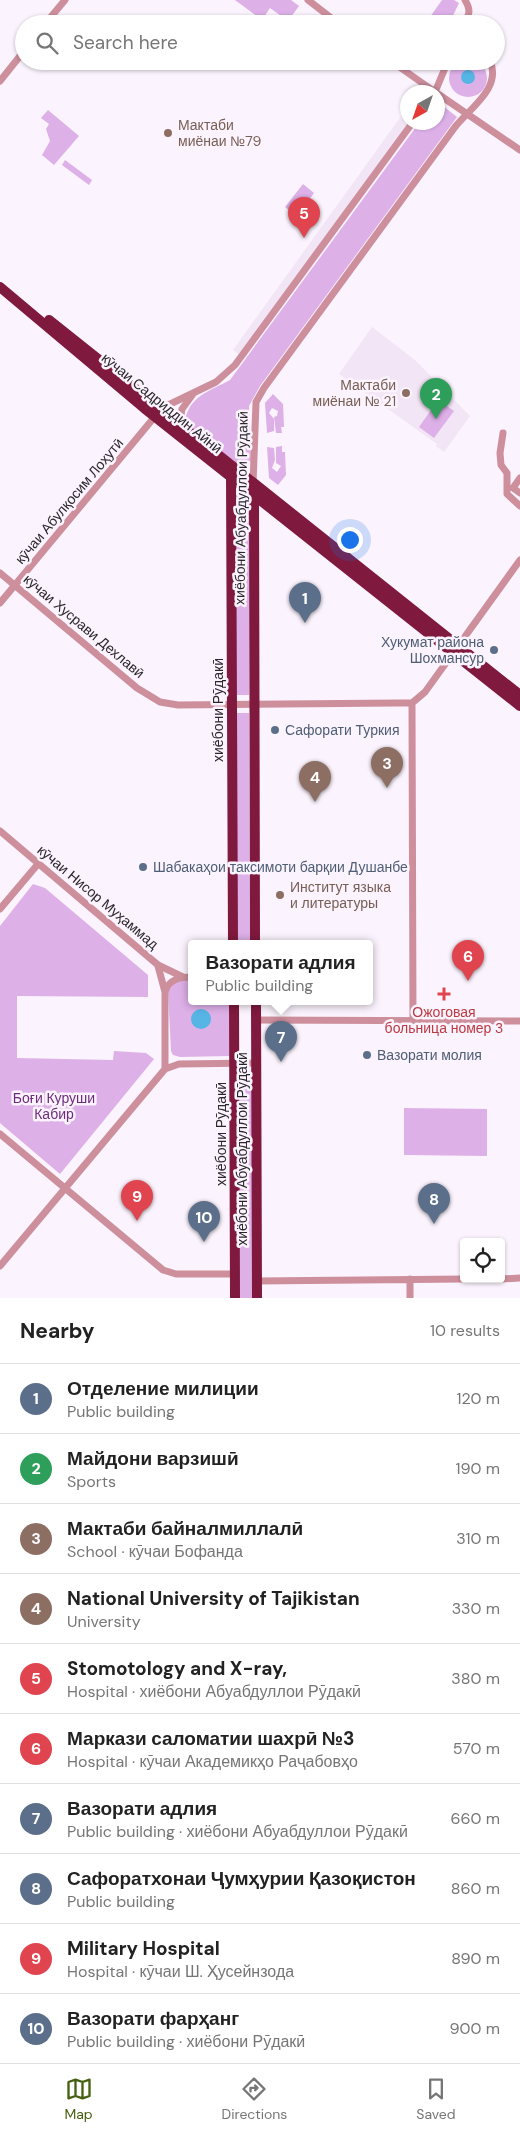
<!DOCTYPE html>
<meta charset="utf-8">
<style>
:root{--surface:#fff;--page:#f6f6f6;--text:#222;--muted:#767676;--line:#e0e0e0;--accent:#456010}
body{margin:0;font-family:"DM Sans",sans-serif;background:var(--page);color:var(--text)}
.controls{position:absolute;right:15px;bottom:15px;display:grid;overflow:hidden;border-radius:5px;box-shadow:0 1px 4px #0004}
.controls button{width:45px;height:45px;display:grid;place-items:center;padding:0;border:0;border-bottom:1px solid var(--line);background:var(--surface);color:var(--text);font:25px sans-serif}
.compass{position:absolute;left:400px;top:85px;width:45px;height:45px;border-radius:50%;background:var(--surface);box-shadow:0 1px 4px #0004;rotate:220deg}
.you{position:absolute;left:349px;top:539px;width:18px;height:18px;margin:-12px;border:4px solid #fff;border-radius:50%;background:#1a73e8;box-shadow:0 0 0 8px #1a73e833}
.badge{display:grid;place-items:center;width:32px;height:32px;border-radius:50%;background:var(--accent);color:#fff;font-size:16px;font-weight:700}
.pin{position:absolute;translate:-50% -41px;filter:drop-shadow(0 1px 2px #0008)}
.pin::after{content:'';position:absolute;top:26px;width:18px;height:15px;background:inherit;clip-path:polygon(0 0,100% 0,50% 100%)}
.popup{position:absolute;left:188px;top:940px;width:185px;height:65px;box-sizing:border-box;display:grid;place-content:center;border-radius:5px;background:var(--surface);filter:drop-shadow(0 1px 4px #0005);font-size:16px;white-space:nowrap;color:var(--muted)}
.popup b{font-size:19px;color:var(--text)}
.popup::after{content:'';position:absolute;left:50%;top:100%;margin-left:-10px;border:10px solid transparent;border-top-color:var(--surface)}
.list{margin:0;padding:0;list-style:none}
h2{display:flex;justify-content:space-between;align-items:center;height:65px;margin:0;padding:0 20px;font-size:21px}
h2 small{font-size:16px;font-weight:400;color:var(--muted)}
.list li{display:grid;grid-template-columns:32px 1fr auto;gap:15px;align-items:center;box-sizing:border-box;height:70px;padding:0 20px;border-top:1px solid var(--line)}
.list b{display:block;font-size:19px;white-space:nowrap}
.list p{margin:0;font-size:16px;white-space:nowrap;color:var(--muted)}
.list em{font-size:16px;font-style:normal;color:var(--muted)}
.icon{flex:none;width:28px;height:28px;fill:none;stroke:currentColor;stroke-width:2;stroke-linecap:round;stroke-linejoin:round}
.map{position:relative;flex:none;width:520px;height:1298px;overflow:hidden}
.search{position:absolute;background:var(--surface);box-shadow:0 1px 4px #0004;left:15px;right:15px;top:15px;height:55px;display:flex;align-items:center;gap:12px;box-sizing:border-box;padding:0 18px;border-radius:28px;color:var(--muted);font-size:19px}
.sheet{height:765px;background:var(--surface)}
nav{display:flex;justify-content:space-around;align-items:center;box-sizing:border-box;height:70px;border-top:1px solid var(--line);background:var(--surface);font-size:14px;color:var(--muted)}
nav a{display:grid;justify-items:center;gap:2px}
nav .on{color:var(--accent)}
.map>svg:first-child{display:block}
.built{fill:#f2e5f5}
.green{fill:#ddb0e8}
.water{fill:#57b5e6}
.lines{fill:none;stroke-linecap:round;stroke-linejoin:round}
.minor{stroke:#ce8f9d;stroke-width:7}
.highway{stroke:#7f193e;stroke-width:10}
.education-dot{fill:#8d6e63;stroke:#fbf3fd;stroke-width:2}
.service-dot{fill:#5c6f8a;stroke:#fbf3fd;stroke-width:2}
.health-dot{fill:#e0444e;stroke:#fbf3fd;stroke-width:2}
.labels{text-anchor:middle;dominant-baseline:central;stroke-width:5;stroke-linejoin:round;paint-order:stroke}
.education-label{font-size:14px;fill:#785e54;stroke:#fbf3fd;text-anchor:start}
.street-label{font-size:14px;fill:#2a272b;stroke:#fbf3fd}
.service-label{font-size:14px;fill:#4e5e75;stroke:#fbf3fd;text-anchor:start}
.health-label{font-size:14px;fill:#be3a42;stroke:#fbf3fd}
.park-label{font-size:14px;fill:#6f2c7e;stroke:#fbf3fd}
</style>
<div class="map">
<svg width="520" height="1298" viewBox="0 0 520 1298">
<rect width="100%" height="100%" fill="#fbf3fd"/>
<path class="built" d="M407 108 408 123 240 355 233 350Z
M372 327 415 360 470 416 444 452 436 446 437 444 339 374Z"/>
<path class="green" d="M235 0H291L299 6 288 21 270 8 262 20Z
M442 0H454L459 3 449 24H425Z
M449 78a19 19 0 1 1 38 0a19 19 0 1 1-38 0Z
M438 102 457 117 260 386 249 406 251 460 244 466H237L191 428 185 421C189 396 210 391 230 380L419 123 438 122Z
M48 110 79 136 54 165 42 155 50 141 46 129 49 124 41 118Z
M65 160 92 180 89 185 62 165Z
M303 184 314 193 297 216 285 207Z
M273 394 283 404 284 427H281L282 433H276L274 417 277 416 278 411 272 408 269 413 274 419V431L267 433 265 403Z
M438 400 454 411 434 438 419 427Z
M282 446V452H285L286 475 278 485 269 478 267 447 274 448 275 460 272 468 277 472 281 466 276 463V447Z
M236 494 251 505 249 695H234Z
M235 713H249L250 943H236Z
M33 884 45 888 148 975V997L17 996V1058L113 1060 114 1051 146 1053 154 1059 60 1174 0 1123V926Z
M192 979V1001H229L230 1056 180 1057 173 1055 171 1051 168 991 176 982Z
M243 1069 249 1070 252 1075 253 1298H239L238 1074Z
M404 1108 487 1109V1156L404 1155Z"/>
<path class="water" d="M461 77a7 7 0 1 1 14 0a7 7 0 1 1-14 0Z
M191 1019a10 10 0 1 1 20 0a10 10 0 1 1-20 0Z"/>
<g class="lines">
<path class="minor" d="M308 0 339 24
M45 24 65 0
M463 24C470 15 471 10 465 0
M391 61 435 92
M0 81 24 51
M435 92 448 61
M438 94 520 150
M179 427 182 409 193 394
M503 433 500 453 501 465 507 473V494L520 506
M520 478 513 488 520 493
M253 484 256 402 264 388 455 127C470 108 502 88 490 61
M0 573 137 688 160 702 178 705 398 703H412L425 692 520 560
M0 603 162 408 216 382 235 365 413 122
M412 703 413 1020
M0 831 158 965 183 977
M0 909 38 864
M158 966 165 992V1069
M165 992C169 979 180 977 192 977
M256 1020 520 1021
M0 1134 163 1270 176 1274H235
M0 1266 165 1069 179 1064 256 1063
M410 1279V1298
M501 1279 520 1278
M257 1281 464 1279"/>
<path class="highway" d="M0 287 144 408 520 706
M49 320 520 695
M231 477 233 943
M254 492 255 943
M234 1001 235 1298
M256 1001 257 1298"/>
</g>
<g class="education-dot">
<circle cx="168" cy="133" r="5"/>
<circle cx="406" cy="393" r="5"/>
<circle cx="280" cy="895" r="5"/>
</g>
<g class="service-dot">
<circle cx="494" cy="650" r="5"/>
<circle cx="275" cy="730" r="5"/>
<circle cx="143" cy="867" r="5"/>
<circle cx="367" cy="1055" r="5"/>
</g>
<path class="health-dot" d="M441.5 986.5h5v5h5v5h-5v5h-5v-5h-5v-5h5z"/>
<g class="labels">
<g class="education-label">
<text x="178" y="125">Мактаби<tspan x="178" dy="16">миёнаи №79</tspan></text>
<text x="396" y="385" text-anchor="end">Мактаби<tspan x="396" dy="16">миёнаи № 21</tspan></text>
<text x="290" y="887">Институт языка<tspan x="290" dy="16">и литературы</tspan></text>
</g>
<g class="street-label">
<text transform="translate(162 403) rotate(39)">кӯчаи Садриддин Айнӣ</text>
<text transform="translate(69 501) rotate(-50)">кӯчаи Абулқосим Лоҳутӣ</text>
<text transform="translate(241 508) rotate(-89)">хиёбони Абуабдуллои Рӯдакӣ</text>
<text transform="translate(84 626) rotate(40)">кӯчаи Хусрави Дехлавӣ</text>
<text transform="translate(218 710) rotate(-90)">хиёбони Рӯдакӣ</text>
<text transform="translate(98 897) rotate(40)">кӯчаи Нисор Муҳаммад</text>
<text transform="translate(221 1134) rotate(-90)">хиёбони Рӯдакӣ</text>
<text transform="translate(242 1149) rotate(-90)">хиёбони Абуабдуллои Рӯдакӣ</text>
</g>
<g class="service-label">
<text x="484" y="642" text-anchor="end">Хукумат района<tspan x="484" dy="16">Шохмансур</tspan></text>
<text x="285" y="730">Сафорати Туркия</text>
<text x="153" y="867">Шабакаҳои таксимоти барқии Душанбе</text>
<text x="377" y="1055">Вазорати молия</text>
</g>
<g class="health-label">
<text x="444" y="1012">Ожоговая<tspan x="444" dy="16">больница номер 3</tspan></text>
</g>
<g class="park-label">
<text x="54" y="1098">Боғи Куруши<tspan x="54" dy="16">Кабир</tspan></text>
</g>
</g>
</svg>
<div class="controls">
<button><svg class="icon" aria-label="locate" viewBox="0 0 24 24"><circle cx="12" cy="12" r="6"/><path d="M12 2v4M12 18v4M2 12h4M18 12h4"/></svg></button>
</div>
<svg class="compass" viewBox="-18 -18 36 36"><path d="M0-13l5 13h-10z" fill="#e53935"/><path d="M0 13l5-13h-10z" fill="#767676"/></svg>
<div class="you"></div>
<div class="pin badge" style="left:305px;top:623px;background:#5c6f8a">1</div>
<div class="pin badge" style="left:436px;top:419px;background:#2e9e5b">2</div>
<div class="pin badge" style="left:387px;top:788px;background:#8d6e63">3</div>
<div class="pin badge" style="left:315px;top:802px;background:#8d6e63">4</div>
<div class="pin badge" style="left:304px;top:238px;background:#e0444e">5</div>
<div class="pin badge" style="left:468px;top:981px;background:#e0444e">6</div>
<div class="pin badge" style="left:281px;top:1062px;background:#5c6f8a">7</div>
<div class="popup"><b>Вазорати адлия</b>Public building</div>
<div class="pin badge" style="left:434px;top:1224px;background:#5c6f8a">8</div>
<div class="pin badge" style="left:137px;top:1221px;background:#e0444e">9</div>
<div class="pin badge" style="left:204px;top:1242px;background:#5c6f8a">10</div>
<div class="search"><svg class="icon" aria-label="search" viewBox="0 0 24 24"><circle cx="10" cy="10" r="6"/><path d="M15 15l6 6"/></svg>Search here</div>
</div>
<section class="sheet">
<h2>Nearby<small>10 results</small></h2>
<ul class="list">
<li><span class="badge" style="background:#5c6f8a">1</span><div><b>Отделение милиции</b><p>Public building</p></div><em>120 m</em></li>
<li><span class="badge" style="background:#2e9e5b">2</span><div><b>Майдони варзишӣ</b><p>Sports</p></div><em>190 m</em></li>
<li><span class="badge" style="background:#8d6e63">3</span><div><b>Мактаби байналмиллалӣ</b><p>School · кӯчаи Бофанда</p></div><em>310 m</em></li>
<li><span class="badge" style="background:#8d6e63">4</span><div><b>National University of Tajikistan</b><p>University</p></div><em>330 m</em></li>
<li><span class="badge" style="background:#e0444e">5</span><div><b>Stomotology and X-ray,</b><p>Hospital · хиёбони Абуабдуллои Рӯдакӣ</p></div><em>380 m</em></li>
<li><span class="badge" style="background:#e0444e">6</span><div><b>Маркази саломатии шахрӣ №3</b><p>Hospital · кӯчаи Академикҳо Раҷабовҳо</p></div><em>570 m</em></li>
<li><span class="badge" style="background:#5c6f8a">7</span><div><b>Вазорати адлия</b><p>Public building · хиёбони Абуабдуллои Рӯдакӣ</p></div><em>660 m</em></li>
<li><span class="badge" style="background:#5c6f8a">8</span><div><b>Сафоратхонаи Ҷумҳурии Қазоқистон</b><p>Public building</p></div><em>860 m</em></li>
<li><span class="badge" style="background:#e0444e">9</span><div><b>Military Hospital</b><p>Hospital · кӯчаи Ш. Ҳусейнзода</p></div><em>890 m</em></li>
<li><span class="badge" style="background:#5c6f8a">10</span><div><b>Вазорати фарҳанг</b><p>Public building · хиёбони Рӯдакӣ</p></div><em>900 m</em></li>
</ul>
</section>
<nav>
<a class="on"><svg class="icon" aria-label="map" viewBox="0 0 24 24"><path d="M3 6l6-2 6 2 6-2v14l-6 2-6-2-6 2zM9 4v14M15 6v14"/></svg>Map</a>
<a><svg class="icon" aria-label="directions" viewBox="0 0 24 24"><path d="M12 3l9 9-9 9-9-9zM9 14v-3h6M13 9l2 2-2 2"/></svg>Directions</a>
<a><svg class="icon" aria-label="saved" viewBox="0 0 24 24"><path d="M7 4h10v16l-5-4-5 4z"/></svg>Saved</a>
</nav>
